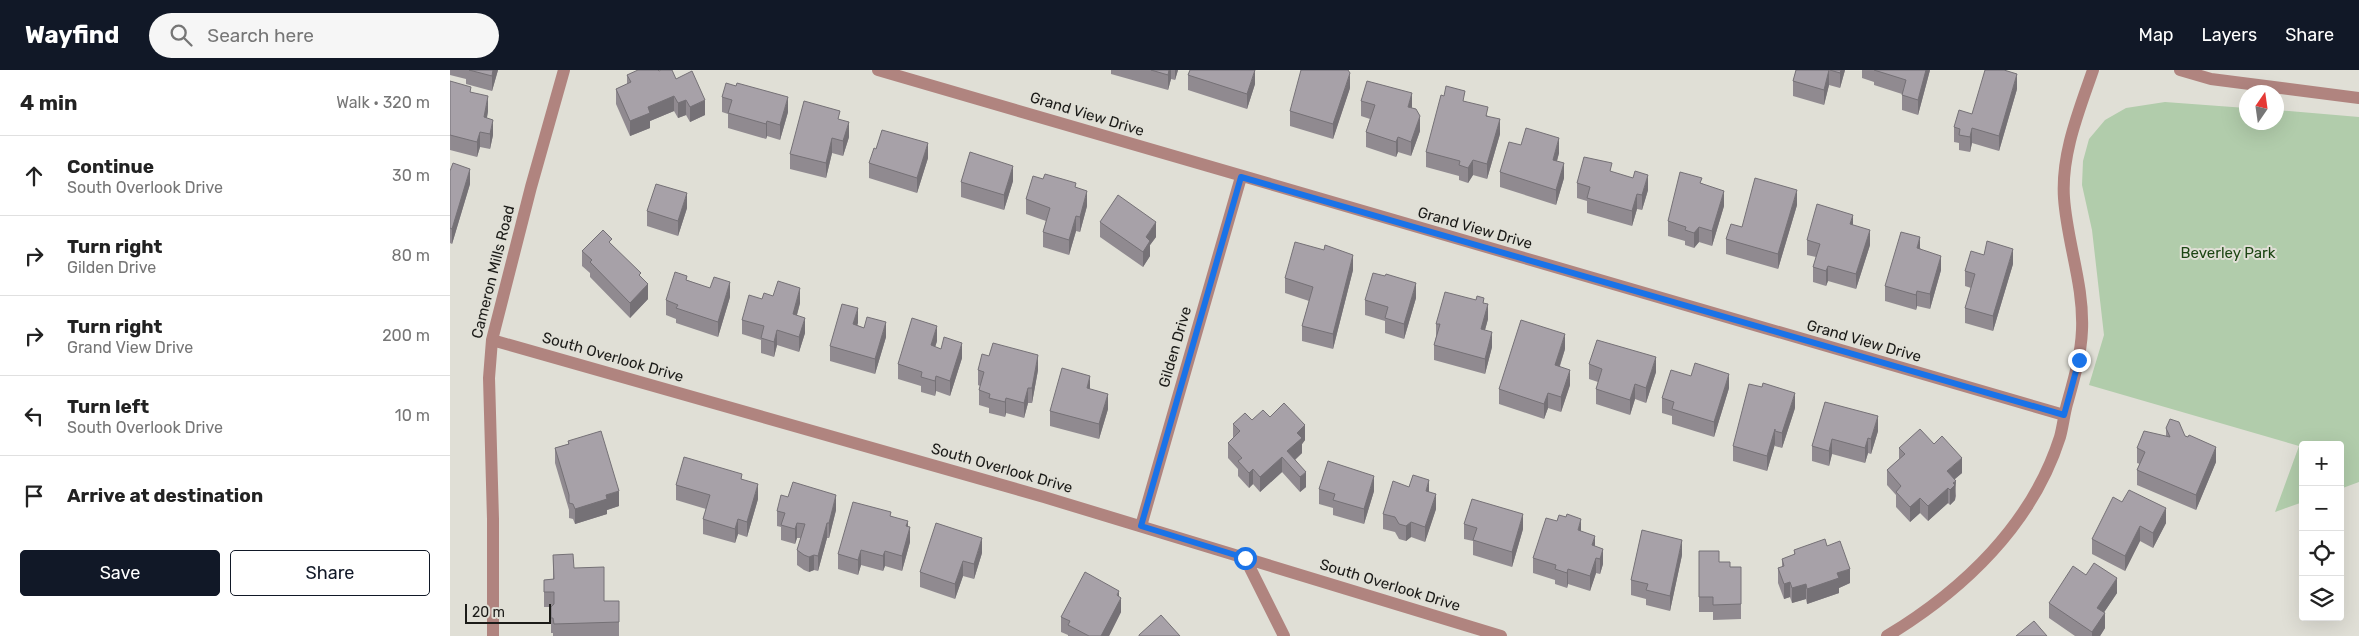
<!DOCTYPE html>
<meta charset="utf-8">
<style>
:root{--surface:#fff;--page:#f6f6f6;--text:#222;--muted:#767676;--line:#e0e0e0;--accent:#111827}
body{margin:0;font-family:Rubik,sans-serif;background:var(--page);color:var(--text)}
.controls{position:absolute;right:15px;bottom:15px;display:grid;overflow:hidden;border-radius:5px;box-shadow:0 5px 20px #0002}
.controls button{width:45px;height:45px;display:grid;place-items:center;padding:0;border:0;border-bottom:1px solid var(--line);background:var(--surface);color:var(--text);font:25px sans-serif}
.compass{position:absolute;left:1789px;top:15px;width:45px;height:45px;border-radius:50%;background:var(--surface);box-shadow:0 5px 20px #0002;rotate:13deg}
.scale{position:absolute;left:15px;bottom:12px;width:86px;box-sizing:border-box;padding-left:5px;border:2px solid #1b1b18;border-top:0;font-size:14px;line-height:18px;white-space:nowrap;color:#1b1b18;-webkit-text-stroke:4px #e0dfd6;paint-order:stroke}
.stop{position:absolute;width:15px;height:15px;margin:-11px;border:4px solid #1a73e8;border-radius:50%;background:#fff}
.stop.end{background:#1a73e8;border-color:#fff;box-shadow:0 1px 5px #0008}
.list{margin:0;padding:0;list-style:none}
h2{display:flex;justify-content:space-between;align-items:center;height:65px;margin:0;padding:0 20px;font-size:21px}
h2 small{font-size:16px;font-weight:400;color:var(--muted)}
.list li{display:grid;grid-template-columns:32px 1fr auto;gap:15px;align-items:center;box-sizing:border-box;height:80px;padding:0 20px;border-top:1px solid var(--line)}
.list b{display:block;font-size:19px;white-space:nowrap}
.list p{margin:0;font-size:16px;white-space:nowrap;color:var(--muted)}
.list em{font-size:16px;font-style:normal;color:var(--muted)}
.actions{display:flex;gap:10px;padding:15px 20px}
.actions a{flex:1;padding:11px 0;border:1px solid var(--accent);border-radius:5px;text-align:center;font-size:18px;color:var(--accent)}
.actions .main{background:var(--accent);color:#fff}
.icon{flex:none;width:28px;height:28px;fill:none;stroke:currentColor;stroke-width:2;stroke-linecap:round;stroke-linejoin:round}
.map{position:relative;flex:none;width:1909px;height:566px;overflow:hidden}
header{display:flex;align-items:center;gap:30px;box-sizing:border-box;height:70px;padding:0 25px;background:var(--accent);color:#fff}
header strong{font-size:24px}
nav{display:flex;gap:28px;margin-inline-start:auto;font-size:18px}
.search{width:350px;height:45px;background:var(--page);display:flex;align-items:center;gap:12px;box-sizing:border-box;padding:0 18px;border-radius:28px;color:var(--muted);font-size:19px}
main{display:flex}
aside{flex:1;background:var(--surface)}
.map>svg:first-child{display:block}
.green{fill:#b1ccab}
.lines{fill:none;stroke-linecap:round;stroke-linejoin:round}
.minor{stroke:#b0847f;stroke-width:12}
.wall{fill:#908a90}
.shaded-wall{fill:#757176}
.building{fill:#a7a1a8;stroke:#757176}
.route{stroke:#1a73e8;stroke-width:6}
.labels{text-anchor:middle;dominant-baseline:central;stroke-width:4;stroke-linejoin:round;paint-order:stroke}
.street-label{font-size:15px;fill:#1b1b18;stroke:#e0dfd6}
.park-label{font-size:15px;fill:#1c4513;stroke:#e0dfd6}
</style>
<header>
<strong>Wayfind</strong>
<div class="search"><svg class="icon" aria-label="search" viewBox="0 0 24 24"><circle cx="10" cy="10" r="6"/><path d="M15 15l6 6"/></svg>Search here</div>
<nav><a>Map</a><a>Layers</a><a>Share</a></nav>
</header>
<main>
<aside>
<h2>4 min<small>Walk · 320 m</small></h2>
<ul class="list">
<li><svg class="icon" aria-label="ahead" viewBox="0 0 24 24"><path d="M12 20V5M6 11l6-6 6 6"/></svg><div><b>Continue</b><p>South Overlook Drive</p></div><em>30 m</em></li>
<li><svg class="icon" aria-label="right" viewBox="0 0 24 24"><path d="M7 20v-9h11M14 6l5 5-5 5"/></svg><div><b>Turn right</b><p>Gilden Drive</p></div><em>80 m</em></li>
<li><svg class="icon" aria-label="right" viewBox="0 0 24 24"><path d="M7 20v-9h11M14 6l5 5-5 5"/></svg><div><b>Turn right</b><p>Grand View Drive</p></div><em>200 m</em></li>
<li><svg class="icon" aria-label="left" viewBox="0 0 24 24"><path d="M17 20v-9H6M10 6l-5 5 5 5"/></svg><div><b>Turn left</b><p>South Overlook Drive</p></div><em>10 m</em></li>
<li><svg class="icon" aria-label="arrive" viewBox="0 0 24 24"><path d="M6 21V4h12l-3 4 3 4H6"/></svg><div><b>Arrive at destination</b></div></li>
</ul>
<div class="actions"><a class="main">Save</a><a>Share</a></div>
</aside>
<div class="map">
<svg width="1909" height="566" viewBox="0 0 1909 566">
<rect width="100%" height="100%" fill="#e0dfd6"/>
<path class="green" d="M1715 32 1796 38V52H1826L1827 40 1909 47V412L1890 419V375H1853V432L1825 442 1849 376 1639 315 1654 265 1642 160 1632 115 1633 91 1639 69 1655 50 1676 38Z"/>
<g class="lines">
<path class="minor" d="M428 0 1614 345
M1730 0 1761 9 1909 28
M42 270 594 427 1051 566
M691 456 791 107
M795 488 834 566
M43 566V449L39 308 42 270 81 117 114 0
M1437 566C1513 520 1582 455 1610 367 1613 356 1614 345 1617 334 1624 309 1631 285 1632 260 1634 215 1617 172 1614 128 1611 84 1629 41 1643 0"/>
</g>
<path class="wall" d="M0 0H48L42 21 16 14V9L0 5Z
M661 0H728L725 10 721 9 718 20 661 4Z
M1346 0H1395L1390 18 1379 15 1374 35 1343 26V11Z
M1412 0H1480L1468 45 1452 40V24L1424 15V12L1412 8Z
M209 1 226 9 255 45 240 52 236 45 228 48 224 41 200 51V58L180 66 166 34V19L177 14V5Z
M738 5 805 14 797 39 738 20Z
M0 11 21 22 38 41 37 48 43 65 40 79 30 77 27 87 0 80Z
M900 18 883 69 840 56V41Z
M1567 19 1549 81 1522 73 1520 82 1509 80V73L1504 72V57L1522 44Z
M272 27 338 42 330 70 317 66 316 69 278 58V44L272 42Z
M911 31 962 38 970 61 961 86 948 82 946 87 916 77V62L920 49 911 46Z
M1015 31 1038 46 1050 64 1037 109 1023 105 1018 113 1009 110V106L976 97V82Z
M390 50 399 67 393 86 382 83 376 108 340 99V84Z
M1071 75 1109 83 1107 91 1114 108 1106 135 1050 117V102Z
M426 79 478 88 467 123 419 108V93Z
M0 101 20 114 2 174 0 173Z
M1162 102 1198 120 1192 140 1187 139 1182 156 1137 143V131L1127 128V113Z
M593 109 626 118 637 136 630 162 626 161 619 185 593 177V162L596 151 576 144V129Z
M563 111 554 140 511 127V112Z
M1252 113 1274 136 1262 176 1249 172 1244 178 1235 175V171L1218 166V151Z
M1347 135 1328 199 1276 184V169L1292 157Z
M237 138 228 166 197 156V141Z
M650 152 706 167 700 175V186L693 197 650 167Z
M1403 155 1420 175 1406 219 1378 211 1376 216 1363 212V197L1366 187 1357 185V170Z
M162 175 191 207 198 229 180 248 140 207V203L132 196V181Z
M1470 178 1491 200 1480 239 1467 236 1466 240 1435 231V216Z
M1563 194 1543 261 1515 253V238L1521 218 1515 216V201Z
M903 200 883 279 852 271V256L859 231 835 223V208Z
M237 210 280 227 268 267 226 253V249L216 245V230Z
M966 228 954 269 935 263V251L915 245V230Z
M312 229 350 233 347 245 355 263 349 282 327 275 324 287 311 283V270L292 264V250Z
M1034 233 1038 249 1035 260 1042 277 1035 304 984 290V275L986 267V254Z
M408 253 407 255 436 267 425 304 380 291V276Z
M487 271 485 277 512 288 500 326 486 321 485 326 471 322V316L448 309V294Z
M1115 279 1110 296 1120 315 1111 342 1098 338 1094 349 1049 334V319Z
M1139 294 1206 302 1196 333 1185 329 1180 345 1146 334V319L1148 312 1139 309Z
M528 300H588L582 333H578L574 348 556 343 555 347 539 343V338L529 335V320L530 316 528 315Z
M1279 318 1264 367 1222 354V346L1212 343V328Z
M640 319 658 339 649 369 600 356V341Z
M1375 332 1428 361 1421 384 1418 383 1415 393 1382 384 1379 396 1362 391V376Z
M1345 338 1332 378 1325 376V374L1317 401 1283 391V376Z
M820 347 855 370 852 374V383L845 390 856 417 850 422 832 402 810 422 803 414 799 418 788 406V399L778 388V373L783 368V354Z
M1716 358 1735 366 1766 392 1746 440 1687 415V400L1690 394 1687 393V378L1716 366Z
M118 371 169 436 157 440V444L125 454 123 449 119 448V440L105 393V378L118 374Z
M1449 378 1512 403 1504 409 1506 426 1505 430 1500 435 1498 433 1478 451 1470 443 1460 452 1446 437V425L1437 415V400L1449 389Z
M292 409 308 429 297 467 288 464 285 473 253 464V449L256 439 226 430V415Z
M959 417 979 422 986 439 975 472 961 467 956 471 949 469 945 462 933 459V444Z
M869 419 924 421 914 454 883 445V438L869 434Z
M1672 432 1716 453 1703 478 1690 471 1675 501 1642 484V469Z
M386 440 379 468H377L368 501 364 500 359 502 354 500 347 495V480L351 468H347L345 474 331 470V457L327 456V441Z
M441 446 458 456 460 472 452 501 435 496 433 501 411 495 408 505 388 499V484Z
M1014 454 1073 459 1062 497 1023 485V471L1014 469Z
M1131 461 1145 476 1153 494 1150 504 1146 503 1140 521 1118 514 1117 518 1105 514V510L1083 503V488Z
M1377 476 1400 513 1389 518V523L1357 534 1356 529 1342 533 1340 527 1334 529 1328 513V498L1332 497V489L1344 485V480Z
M1249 481 1269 492 1280 497H1291V549L1263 550V542H1249Z
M532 483 524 509 513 506 505 529 470 517V502Z
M103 485 124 498 154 531H169V566H103V563H101V537H94V510L103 509Z
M1232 485 1220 541 1196 535V529L1181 525V510Z
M1636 505 1667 523 1654 542 1655 558 1650 566H1625L1599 548V533Z
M669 526 671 542 659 566H618V565L611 562V547Z"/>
<path class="shaded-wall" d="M43 0H48L42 21V6Z
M719 0H721V9L718 20V5Z
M725 0H728L725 10Z
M805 0V14L797 39V24Z
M1379 0V15L1374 35V20Z
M1391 0H1395L1390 18V3Z
M1476 0H1480L1468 45V30Z
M900 3V18L883 69V54Z
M1567 4V19L1549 81V66Z
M962 23V38L958 37Z
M38 26V41L34 62V47Z
M224 26V41L200 51V58L180 66V51L198 37Z
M338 27V42L330 70V55Z
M236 30V45L228 48V33Z
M255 30V45L240 52V37Z
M970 46V61L961 86V72Z
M1050 49V64L1037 109V94Z
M43 50V65L40 79V64Z
M317 51V66L316 69V54Z
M399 52V67L393 86V71Z
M1522 58V73L1520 82V67Z
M30 62V77L27 87V72Z
M948 67V82L946 87V72Z
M382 68V83L376 108V93Z
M1109 68V83L1103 105V90Z
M478 73V88L467 123V108Z
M1023 90V105L1018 113V98Z
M1114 93V108L1106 135V120Z
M563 96V111L554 140V125Z
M20 99V114L2 174V159Z
M1198 105V120L1192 140V125Z
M1347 120V135L1328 199V184Z
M637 121V136L630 162V147Z
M1274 121V136L1262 176V161Z
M237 123V138L228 166V151Z
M1187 124V139L1182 156V141Z
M1403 145V160L1400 154Z
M626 146V161L619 185V170Z
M706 152V167L700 175V186L693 197V182L696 167Z
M1249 157V172L1244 178V163Z
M1420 160V175L1406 219V204Z
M1470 167V182L1467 178Z
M1563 179V194L1543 261V246Z
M903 185V200L883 279V264Z
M1491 186V200L1480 239V224Z
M1378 196V211L1376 216V201Z
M280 212V227L268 267V252Z
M966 213V228L954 269V254Z
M198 214V229L180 248V233Z
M350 218V233L343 259V244Z
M1467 221V236L1466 240V225Z
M1038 234V249L1031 274V259Z
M408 238V253L403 269V254Z
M355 248V263L349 282V267Z
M436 252V267L425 304V289Z
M487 256V271L481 290V275Z
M327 260V275L324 287V272Z
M1042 262V277L1035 304V289Z
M1115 264V279L1105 310V295Z
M512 273V288L500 326V311Z
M588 285V300L582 333V318Z
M1206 287V302L1196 333V318Z
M1120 300V315L1111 342V327Z
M1279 304V318L1264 367V352Z
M486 306V321L485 326V311Z
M640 306V321L637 318Z
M1185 314V329L1180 345V330Z
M578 318V333L574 348V333Z
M1098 323V338L1094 349V334Z
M1345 323V338L1332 378V363Z
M658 324V339L649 369V354Z
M556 328V343L555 347V332Z
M1428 346V361L1421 384V369Z
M855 355V370L852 374V383L839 395 837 381 847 363Z
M1325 359V374L1317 401V386Z
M1418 368V383L1415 393V378Z
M1382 369V384L1379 396V381Z
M1766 377V392L1746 440V425Z
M832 387V402L810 422V407Z
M1512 388V403L1497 416V401Z
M803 399V414L799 418V403Z
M856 402V417L850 422V407Z
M924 406V421L914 454V439Z
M979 410V425L976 421Z
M1506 411 1505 430 1500 435V420L1503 413Z
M308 414V429L297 467V452Z
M1498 418V433L1478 451V436Z
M169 421V436L157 440V444L125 454V439L156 425Z
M986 424V439L975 472V457Z
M386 425V440L379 468V453Z
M1470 428V443L1460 452V437Z
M1716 438V453L1703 478V463Z
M1073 444V459L1062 497V482Z
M288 449V464L285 473V459Z
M1131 449V464L1128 460Z
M458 451V465L460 457V472L452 501V486L456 456Z
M961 452V467L956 471V456Z
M347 453V468L345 474V459Z
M377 453V468L368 501V486Z
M1690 456V471L1675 501V486Z
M1145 466V481L1142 475Z
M532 468V483L524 509V494Z
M1232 470V485L1220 541V526Z
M1153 479V494L1150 504V489Z
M411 480V495L408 505V490Z
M435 481V496L433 501V486Z
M364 485V500L359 502V487Z
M1146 488V503L1140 521V506Z
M513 491V506L505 529V514Z
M1118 499V514L1117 518V503Z
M1400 499V513L1389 518V523L1357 534V519L1387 503Z
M1667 508V523L1647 553V538Z
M1340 512V527L1334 529V514Z
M1356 514V529L1342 533V518Z
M669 521V532L671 528V542L659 566H651Z
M1655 543V558L1650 566H1642V562Z"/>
<path class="building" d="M19 0H43L42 6Z
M188 0H208L209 1 211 0H222L226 9 242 1 255 30 240 37 236 30 228 33 224 26 198 37 200 43 180 51 166 19 181 12 177 5Z
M701 0H719L718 5Z
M740 0H805L797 24 738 5Z
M851 0H898L900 3 883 54 840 41Z
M1346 0H1379L1374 20 1343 11Z
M1380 0H1391L1390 3Z
M1424 0H1476L1468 30 1452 25 1456 10Z
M1535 0H1554L1567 4 1549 66 1522 58 1520 67 1509 65 1510 59 1504 57 1509 40 1522 44Z
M0 11 21 17 20 22 38 26 34 47 43 50 40 64 30 62 27 72 0 65Z
M917 11 962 23 958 37 966 39 970 46 961 72 948 67 946 72 916 62 925 35 911 31Z
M276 13 286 16 287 13 338 27 330 55 317 51 316 54 278 43 282 30 272 27Z
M996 16 1015 21 1013 31 1038 37 1036 46 1050 49 1037 94 1023 90 1018 98 1009 95 1010 91 976 82 991 25 994 26Z
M354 31 390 41 388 49 399 52 393 71 382 68 376 93 340 84Z
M1076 58 1109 68 1103 90 1114 93 1106 120 1050 102 1059 72 1071 75Z
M432 60 478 73 467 108 419 93 424 78 426 79Z
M520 82 563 96 554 125 511 112Z
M1134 87 1162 93 1160 101 1183 108 1185 101 1198 105 1192 125 1187 124 1182 141 1137 128 1140 117 1127 113Z
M3 93 20 99 2 159 0 158V101Z
M1230 102 1252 108 1250 113 1274 121 1262 161 1249 157 1244 163 1235 160 1236 157 1218 151Z
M595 104 626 113 625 117 637 121 630 147 626 146 619 170 593 162 600 138 576 129 583 106 593 109Z
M1305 108 1347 120 1328 184 1276 169 1281 154 1292 157Z
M206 114 237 123 228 151 197 141Z
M668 125 706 152 696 167 700 171 693 182 650 152Z
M1367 134 1403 145 1400 154 1420 160 1406 204 1378 196 1376 201 1363 197 1370 174 1357 170Z
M153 160 162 169 159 172 191 203 189 205 198 214 180 233 140 192 142 190 132 181Z
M1451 162 1470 167 1467 178 1491 186 1480 224 1467 221 1466 225 1435 216Z
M1537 171 1563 179 1543 246 1515 238 1525 204 1515 201 1521 181 1534 185Z
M845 172 874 180 875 175 903 185 883 264 852 256 863 217 835 208Z
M225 202 237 206 236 210 260 218 264 207 280 212 268 252 226 238 228 235 216 230Z
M923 203 935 206 936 204 966 213 954 254 935 248 938 237 915 230Z
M328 211 350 218 343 244 355 248 349 267 327 260 324 272 311 268 314 256 292 250 299 225 312 229 314 223 323 226Z
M995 222 1026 230 1027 226 1034 228 1033 233 1038 234 1031 259 1042 262 1035 289 984 275 990 254H986Z
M392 234 408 238 403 254 414 258 417 247 436 252 425 289 380 276Z
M462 248 487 256 481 275 491 279 494 267 512 273 500 311 486 306 485 311 471 307 472 302 448 294Z
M1071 250 1115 264 1105 295 1120 300 1111 327 1098 323 1094 334 1049 319Z
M1147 270 1206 287 1196 318 1185 314 1180 330 1146 319 1152 299 1139 294Z
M543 273 588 285 582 318H578L574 333 556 328 555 332 539 328 540 324 529 320 534 302 528 300 532 284 539 286Z
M1245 293 1279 304 1264 352 1222 339 1224 332 1212 328 1221 300 1241 306Z
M612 298 640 306 637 318 658 324 649 354 600 341Z
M1313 313 1345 323 1332 363 1325 361V359L1317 386 1283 376 1299 314 1312 317Z
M1375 332 1428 346 1421 369 1418 368 1415 378 1382 369 1379 381 1362 376Z
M834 333 855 355 847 363 852 368 837 381 856 402 850 407 832 387 810 407 803 399 799 403 788 391 792 388 778 373 790 361 783 354 795 343 802 350 813 340 820 347Z
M1720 349 1729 352 1735 366 1738 367 1739 365 1766 377 1746 425 1687 400 1695 382 1687 378 1694 361 1720 367 1716 358Z
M1470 359 1484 374 1492 366 1512 388 1497 401 1506 411 1503 413 1505 415 1500 420 1498 418 1478 436 1470 428 1460 437 1446 422 1451 416 1437 400 1455 384 1449 378Z
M151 361 169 421 156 425 157 429 125 439 123 434 119 433V425L105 378 119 374 118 371Z
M234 387 292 404 291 409 308 414 297 452 288 449 285 459 253 449 260 425 226 415Z
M878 391 924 406 914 439 883 430 885 424 869 419Z
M963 405 979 410 976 421 986 424 975 457 961 452 956 456 949 454 945 447 933 444 943 411 959 417Z
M343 412 386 425 379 453H377L368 486 364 485 359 487 354 485 347 480 355 454 347 453 345 459 331 455 335 443 327 441 331 425 338 427Z
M1679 420 1716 438 1703 463 1690 456 1675 486 1642 469 1663 427 1672 432Z
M1022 429 1073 444 1062 482 1023 470 1027 458 1014 454Z
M403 432 441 442 440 446 458 451 456 456 460 457 452 486 435 481 433 486 411 480 408 490 388 484Z
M1117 444 1131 449 1128 460 1145 466 1142 475 1153 479 1150 489 1146 488 1140 506 1118 499 1117 503 1105 499 1106 495 1083 488 1096 448 1107 451 1109 445 1116 447Z
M486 453 532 468 524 494 513 491 505 514 470 502Z
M1192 460 1232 470 1220 526 1196 520 1198 514 1181 510Z
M1375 469 1377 476 1390 471 1400 499 1387 503 1389 508 1357 519 1356 514 1342 518 1340 512 1334 514 1328 498 1334 496 1332 489 1345 484 1344 480Z
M1249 481H1269V492H1280V497H1291V534L1263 535V527H1249Z
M123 484 124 498 154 497V531H169V552L104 554 103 548H101V537L104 534V522H94V510L104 509 103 485Z
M1644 493 1667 508 1647 538 1655 543 1642 562 1599 533 1623 496 1636 505Z
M635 502 669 521 667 525 671 528 651 566H639L618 555 620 551 611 547Z
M711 545 730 566H689V565Z
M1584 551 1597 566H1566Z"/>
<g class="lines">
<path class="route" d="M795 488 691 456 791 107 1614 345 1629 290"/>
</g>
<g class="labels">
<g class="street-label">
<text transform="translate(637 44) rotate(17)">Grand View Drive</text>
<text transform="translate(1025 158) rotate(16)">Grand View Drive</text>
<text transform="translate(43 202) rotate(-76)">Cameron Mills Road</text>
<text transform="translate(1414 271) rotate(16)">Grand View Drive</text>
<text transform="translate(725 277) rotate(-74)">Gilden Drive</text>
<text transform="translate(163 287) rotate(16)">South Overlook Drive</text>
<text transform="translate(552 398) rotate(16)">South Overlook Drive</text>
<text transform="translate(940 515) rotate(17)">South Overlook Drive</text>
</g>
<g class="park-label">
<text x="1778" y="183">Beverley Park</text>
</g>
</g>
</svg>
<div class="controls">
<button>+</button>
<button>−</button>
<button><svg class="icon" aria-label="locate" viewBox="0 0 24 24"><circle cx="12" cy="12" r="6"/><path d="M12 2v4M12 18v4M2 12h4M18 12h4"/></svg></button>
<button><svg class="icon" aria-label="layers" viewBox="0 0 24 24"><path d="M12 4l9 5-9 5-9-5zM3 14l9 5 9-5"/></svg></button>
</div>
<svg class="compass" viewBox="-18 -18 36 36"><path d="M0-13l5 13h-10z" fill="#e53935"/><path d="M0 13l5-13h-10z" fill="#767676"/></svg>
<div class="scale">20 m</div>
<div class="stop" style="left:795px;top:488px"></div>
<div class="stop end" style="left:1629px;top:290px"></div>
</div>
</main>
